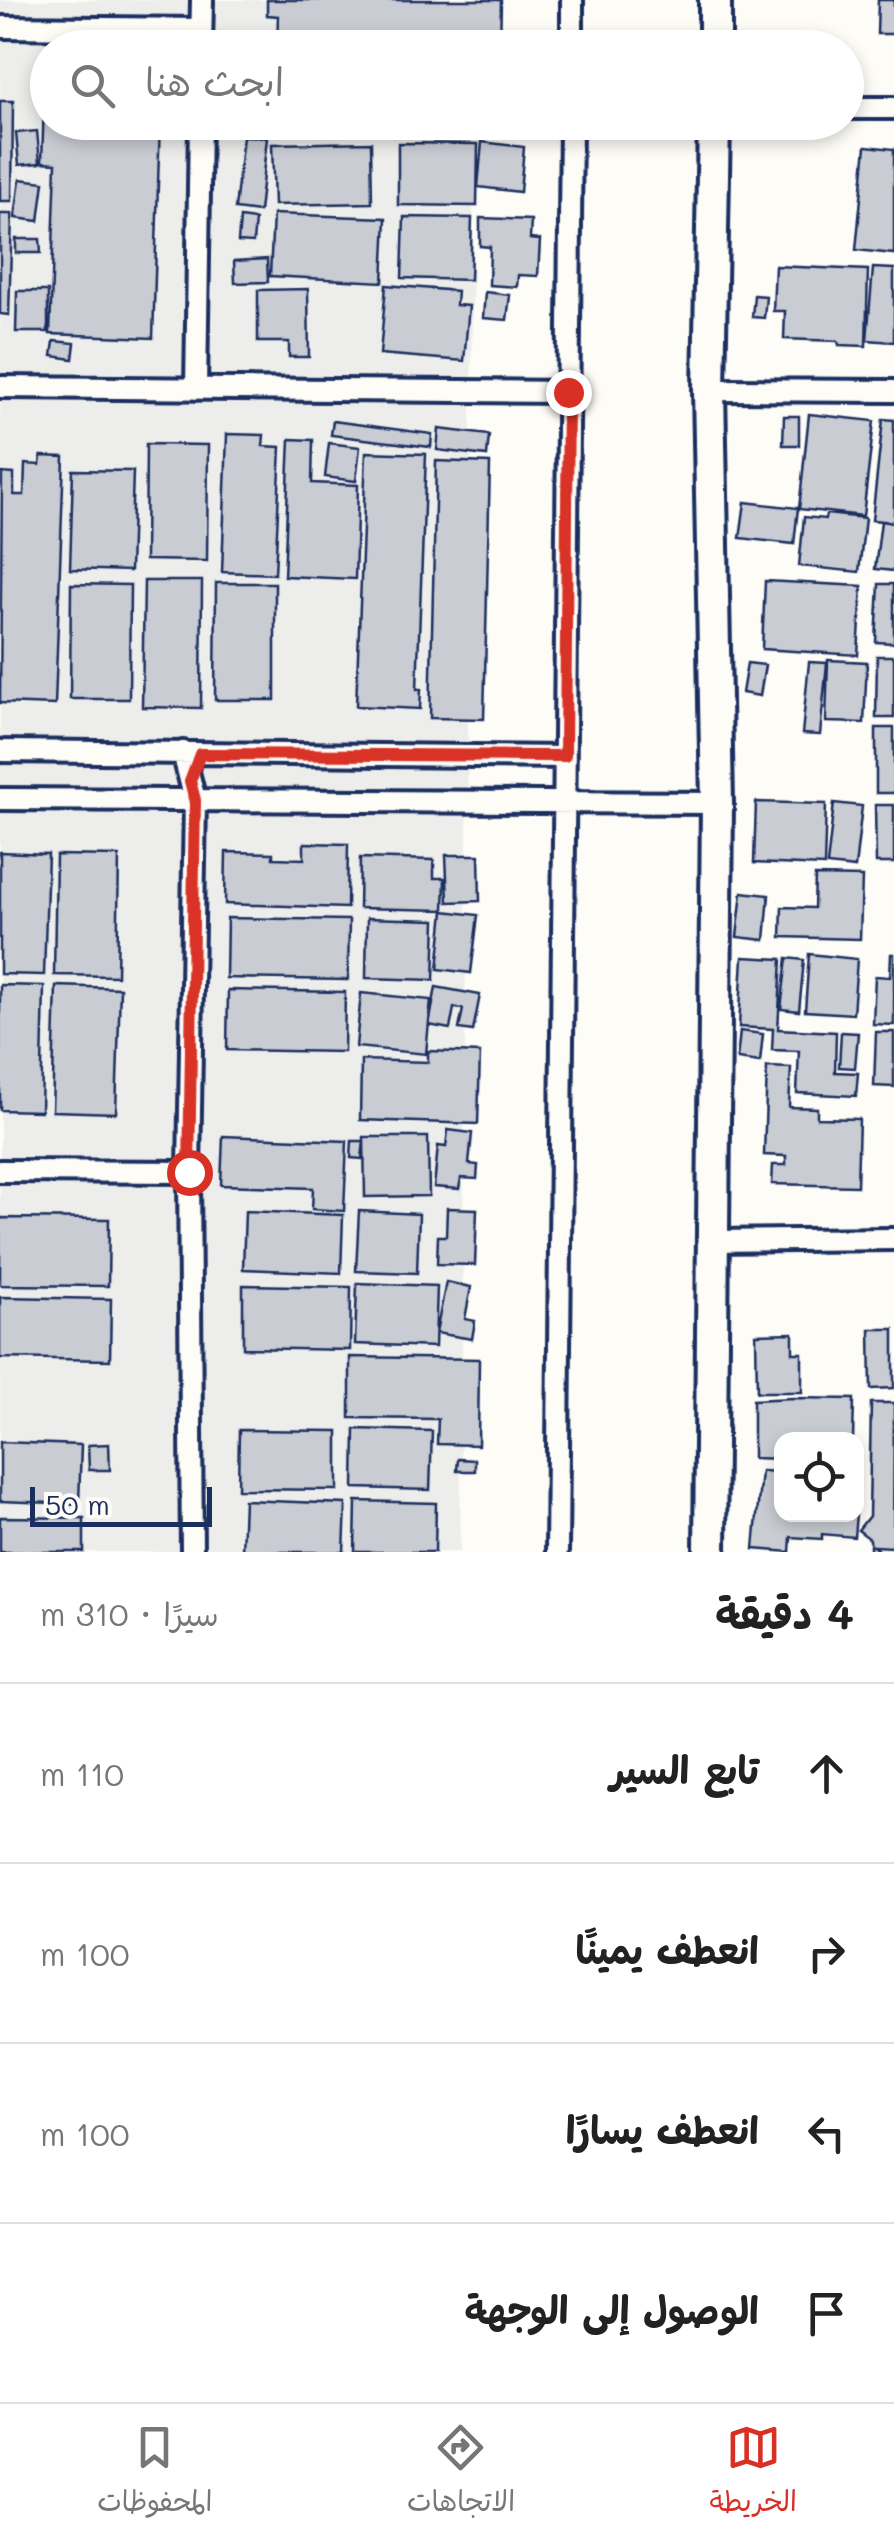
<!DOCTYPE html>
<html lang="ar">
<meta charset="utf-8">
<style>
:root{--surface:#fff;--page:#f6f6f6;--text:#222;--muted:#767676;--line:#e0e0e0;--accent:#d93025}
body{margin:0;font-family:Mali,"Playpen Sans Arabic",sans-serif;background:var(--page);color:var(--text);direction:rtl}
.controls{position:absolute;right:30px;bottom:30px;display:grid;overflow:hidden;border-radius:20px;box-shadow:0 5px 15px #0003}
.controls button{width:90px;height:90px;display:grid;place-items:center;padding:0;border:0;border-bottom:2px solid var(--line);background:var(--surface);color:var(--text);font:50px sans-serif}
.scale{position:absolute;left:30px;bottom:25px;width:182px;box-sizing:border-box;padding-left:10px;border:5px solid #1b2f5e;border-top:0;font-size:28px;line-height:35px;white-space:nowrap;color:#1b2f5e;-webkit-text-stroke:8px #fdfcf7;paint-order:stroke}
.stop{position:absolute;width:30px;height:30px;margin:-22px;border:8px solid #d93025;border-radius:50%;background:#fff}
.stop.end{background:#d93025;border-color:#fff;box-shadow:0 2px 10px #0008}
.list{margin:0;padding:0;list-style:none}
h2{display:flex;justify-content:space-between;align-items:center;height:130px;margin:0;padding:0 40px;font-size:42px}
h2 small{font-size:32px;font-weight:400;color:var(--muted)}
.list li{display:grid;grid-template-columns:65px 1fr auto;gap:30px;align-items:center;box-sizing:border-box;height:180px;padding:0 40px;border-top:2px solid var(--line)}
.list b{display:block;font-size:38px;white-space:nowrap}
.list em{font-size:32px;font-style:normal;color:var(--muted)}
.icon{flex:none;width:55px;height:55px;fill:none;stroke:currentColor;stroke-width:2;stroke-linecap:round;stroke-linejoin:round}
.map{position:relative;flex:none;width:894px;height:1552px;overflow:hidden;direction:ltr}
.search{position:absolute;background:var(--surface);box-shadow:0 5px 15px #0003;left:30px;right:30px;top:30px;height:110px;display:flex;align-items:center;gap:25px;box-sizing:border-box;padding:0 35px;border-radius:55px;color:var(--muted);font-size:38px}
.sheet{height:850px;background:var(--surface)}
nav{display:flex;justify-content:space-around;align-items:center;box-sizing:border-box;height:140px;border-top:2px solid var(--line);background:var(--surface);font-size:28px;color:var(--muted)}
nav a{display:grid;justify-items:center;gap:5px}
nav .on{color:var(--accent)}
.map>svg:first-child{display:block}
.built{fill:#edeeec}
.building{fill:#c9ccd3;stroke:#1b2f5e;stroke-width:2.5}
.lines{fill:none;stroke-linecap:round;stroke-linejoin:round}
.street-casing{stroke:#1b2f5e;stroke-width:28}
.secondary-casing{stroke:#1b2f5e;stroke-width:38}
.street{stroke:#fdfcf7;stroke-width:20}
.secondary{stroke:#fdfcf7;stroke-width:30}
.route{stroke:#d93025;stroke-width:12}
</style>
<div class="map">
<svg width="894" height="1552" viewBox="0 0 894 1552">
<rect width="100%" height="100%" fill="#fdfcf7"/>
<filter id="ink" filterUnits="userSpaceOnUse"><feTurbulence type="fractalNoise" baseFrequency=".01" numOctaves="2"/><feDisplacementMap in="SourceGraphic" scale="20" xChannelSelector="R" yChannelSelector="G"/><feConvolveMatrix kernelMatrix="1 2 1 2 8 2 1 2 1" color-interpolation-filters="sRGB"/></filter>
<g filter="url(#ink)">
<path class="built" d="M0 0H475L474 47 48 48V122L474 123 460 1552H0Z"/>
<path class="building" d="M267 0H501L500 48H277L278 16 267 15Z
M878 0H894V34H877Z
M45 73H48V122H160L153 338 50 334 56 163 42 162Z
M0 101H13L12 201H0Z
M266 122H384V131H266Z
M399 122H486L485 132 399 128Z
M37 131 40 163 19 165 16 133Z
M243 136 267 138 259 212 235 209Z
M371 142 372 203 274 205 272 144Z
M482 142 524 147 520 192 478 187Z
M398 143 478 144 477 206 398 205Z
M866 146 894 149V254L856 250Z
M20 179 44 182 39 221 15 218Z
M0 214H12L9 315 0 314Z
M273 214 386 218 383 282 270 276Z
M404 217 472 218 470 280 402 278Z
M240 218 255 220 253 243 238 242Z
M480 218 531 220 530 239 540 240 538 276 518 275 517 287 489 285 490 247 480 246Z
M16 239H40L41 253H16Z
M267 259 268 282 235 283 234 261Z
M775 266 868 270 866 346 839 345 838 341 784 339 785 311H773Z
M873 268 894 269V342L867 340Z
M386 285 457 291 456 305 469 306 464 361 380 354Z
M308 289 309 357H289V342H258V290Z
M17 291H48V332H16Z
M485 292 510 295 507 320 483 318Z
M754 295 766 296 764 318 752 317Z
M54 341 75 343 73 359 52 356Z
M809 414 874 421 863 516 799 509Z
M784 416H799V445H783Z
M883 419 894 420V522L872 520Z
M333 421 432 434 431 447 331 435Z
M439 429 489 435 487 456 437 450Z
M227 434 264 435 263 446 281 447 275 574 222 572Z
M290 439 313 440 312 483 358 485 355 579 284 576Z
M329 443 360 447 356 481 325 477Z
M146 444 208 445 207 561 145 560Z
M366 452 426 454 417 689H421L420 709 356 706Z
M41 456 64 457 55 705 0 703 2 473 14 474V495H24L25 464 40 465Z
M436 461 490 463 484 719 430 718Z
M73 470 133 471 130 571 70 569Z
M745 502 798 508 794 544 740 538Z
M826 514 865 518 859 572 799 566 804 517 825 519Z
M881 521 894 523V571L875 569Z
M144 581H202L201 708 142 707Z
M765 581 862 586 858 655 762 649Z
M216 583H275V700H215Z
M71 584 130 585 129 699H70Z
M879 584H894V643L876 642Z
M877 656H894V718H876Z
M828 660 867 662 864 723 826 722Z
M809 662 827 663 820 735 802 734Z
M747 663 765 665 760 696 742 693Z
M876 728H894V793H876Z
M756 802 826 804 824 866 754 863Z
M834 803 862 806 855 868 827 865Z
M875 805H894V863H876Z
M304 843 348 844 347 908 225 904 226 852 273 853V858L304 859Z
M0 852 48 854 44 975 0 974Z
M56 855 119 856 117 976 54 975Z
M446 855H479L480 901 448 902Z
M360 858 434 860V878H445L444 910 359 908Z
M815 876 862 877 860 939 781 937 782 907 814 908Z
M742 892 769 895 765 940 737 937Z
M444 911 478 915 471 973 438 969Z
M227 918 349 920 348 980 226 978Z
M367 918 436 920 434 980 366 978Z
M809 954 857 959 853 1014 805 1011Z
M891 954H894V1025L873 1024 875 976 890 977Z
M743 957 782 959 778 1029 836 1032 835 1072 858 1073 856 1096 797 1093 799 1051 772 1050 773 1029 739 1027Z
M787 958 804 960 799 1011 781 1009Z
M0 985 44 986 41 1111 0 1110Z
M56 986 120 988 116 1113 52 1111Z
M436 987 480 995 473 1031 459 1029 463 1009 454 1008 450 1029 429 1025Z
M228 990 345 992 344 1052 227 1050Z
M361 993 431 1000 426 1054 356 1047Z
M740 1031 763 1034 760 1062 737 1059Z
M841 1032 858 1033 855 1068 839 1067Z
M876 1032H894V1087L874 1086Z
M428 1051 480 1053 478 1124 360 1120 361 1060 428 1062Z
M767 1067 791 1068 789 1107 817 1108V1118L859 1119 857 1186 772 1184 773 1165H786V1156L764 1155Z
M448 1130 472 1133 469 1164 478 1165 477 1179 461 1178 459 1189 434 1187 438 1146 446 1147Z
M223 1136 347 1141 344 1211 312 1209 313 1188 221 1185Z
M364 1137H428L429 1196 365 1197Z
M352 1141H364L362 1159 351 1158Z
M447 1208 477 1209 475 1265 437 1264 438 1236H446Z
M245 1211 343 1215 341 1273 243 1269Z
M359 1211 419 1214 417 1273 356 1271Z
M0 1218 109 1219 108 1286 0 1285Z
M446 1282 471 1287 465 1319 475 1321 472 1339 436 1333Z
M357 1283 437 1286 435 1347 355 1344Z
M243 1285 351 1287 350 1350 243 1348Z
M0 1297 111 1299 110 1360 0 1358Z
M870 1329H894V1388L871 1389Z
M793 1333V1353H802V1392H757L756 1334Z
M350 1357 479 1359 478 1445 437 1444 438 1419 350 1418Z
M793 1398 854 1399 853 1440H782V1459L753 1458V1400Z
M871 1403H894L893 1547 873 1546 880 1552H870V1539L858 1530 869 1516Z
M355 1429 432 1431 430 1490 354 1488Z
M239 1430 338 1431V1490L238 1489Z
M0 1442 81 1445 79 1504 0 1501Z
M109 1444 110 1470H89L88 1445Z
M458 1459 475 1460V1471H457Z
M761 1471 782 1472V1514H856L854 1537 822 1534V1539L791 1537 790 1552 754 1549Z
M244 1500 346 1504 344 1552H242Z
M356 1501 436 1503 435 1552H355Z
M0 1517 84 1518V1552H0Z"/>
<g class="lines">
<g class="street-casing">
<path id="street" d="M0 27 201 29
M201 48 202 0
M572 48V0
M846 108H894
M0 387 568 392
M196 389 200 122
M709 390 894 391
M0 751 565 757
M183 752 195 800 189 1172 192 1552
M0 799 717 803
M0 1171 189 1172
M714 1241 894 1239
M557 1552 571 122"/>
</g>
<g class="secondary-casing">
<path id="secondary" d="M715 48V0
M710 1552 717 803 709 390 714 122"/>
</g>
<use href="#street" class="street"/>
<use href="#secondary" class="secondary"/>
</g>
</g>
<g class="lines" filter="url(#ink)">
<path class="route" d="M189 1172 195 800 190 781 200 754 565 756 568 392"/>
</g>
</svg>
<div class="controls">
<button><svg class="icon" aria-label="locate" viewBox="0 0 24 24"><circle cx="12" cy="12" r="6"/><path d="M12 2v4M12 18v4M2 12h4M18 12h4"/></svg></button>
</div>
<div class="scale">50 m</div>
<div class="stop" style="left:189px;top:1172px"></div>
<div class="stop end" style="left:568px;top:392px"></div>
<div class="search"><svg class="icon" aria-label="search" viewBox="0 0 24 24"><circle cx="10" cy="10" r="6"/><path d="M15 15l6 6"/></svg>ابحث هنا</div>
</div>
<section class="sheet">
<h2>4 دقيقة<small>سيرًا · 310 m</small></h2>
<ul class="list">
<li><svg class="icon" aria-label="ahead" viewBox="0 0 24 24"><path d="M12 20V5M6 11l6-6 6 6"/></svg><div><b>تابع السير</b></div><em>110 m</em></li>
<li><svg class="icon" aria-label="right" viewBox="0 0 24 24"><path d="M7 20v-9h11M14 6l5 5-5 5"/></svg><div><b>انعطف يمينًا</b></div><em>100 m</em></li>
<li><svg class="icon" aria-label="left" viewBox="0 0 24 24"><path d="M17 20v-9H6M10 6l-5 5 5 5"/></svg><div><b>انعطف يسارًا</b></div><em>100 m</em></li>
<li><svg class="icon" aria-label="arrive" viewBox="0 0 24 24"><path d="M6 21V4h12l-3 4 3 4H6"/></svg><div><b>الوصول إلى الوجهة</b></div></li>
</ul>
</section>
<nav>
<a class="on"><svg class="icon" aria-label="map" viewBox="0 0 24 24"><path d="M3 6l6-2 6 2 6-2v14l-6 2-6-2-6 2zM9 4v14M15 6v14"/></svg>الخريطة</a>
<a><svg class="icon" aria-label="directions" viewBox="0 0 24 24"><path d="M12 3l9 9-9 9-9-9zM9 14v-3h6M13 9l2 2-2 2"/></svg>الاتجاهات</a>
<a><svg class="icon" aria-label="saved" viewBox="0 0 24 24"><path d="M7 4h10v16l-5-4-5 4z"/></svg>المحفوظات</a>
</nav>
